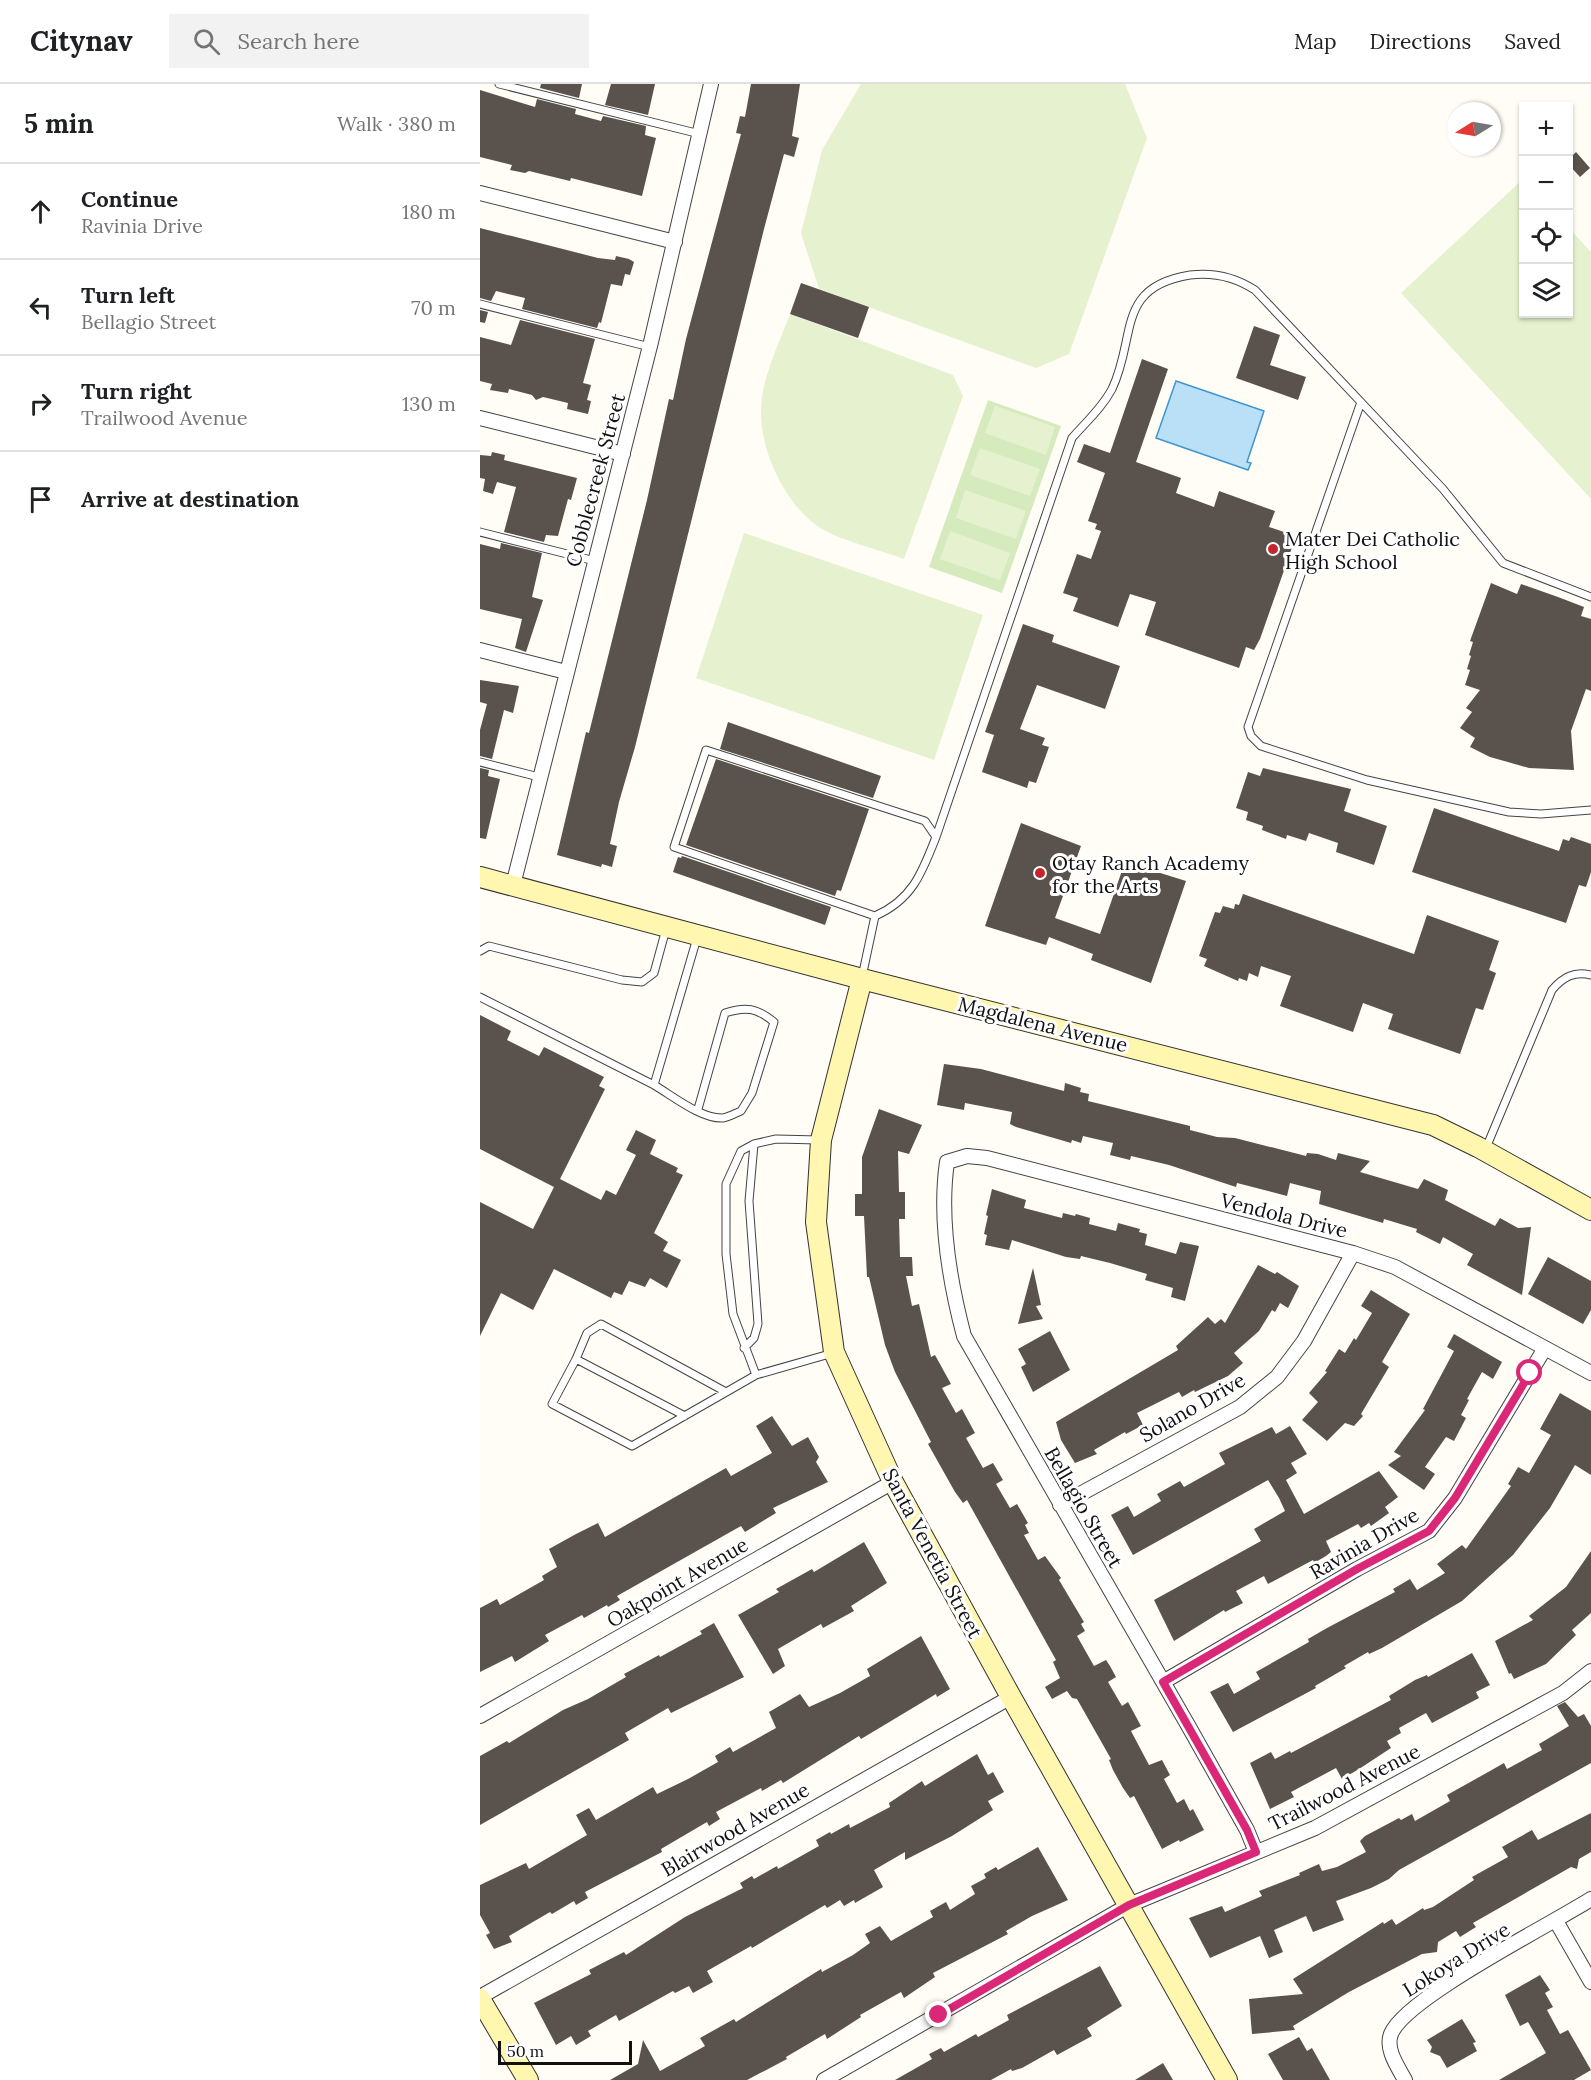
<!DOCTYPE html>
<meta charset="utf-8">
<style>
:root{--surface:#fff;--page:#f2f2f2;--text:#202124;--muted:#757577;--line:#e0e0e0}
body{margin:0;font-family:Lora,serif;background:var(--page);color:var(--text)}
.controls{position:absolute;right:18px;top:18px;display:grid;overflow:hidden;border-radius:0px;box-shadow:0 2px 4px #0004}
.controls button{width:54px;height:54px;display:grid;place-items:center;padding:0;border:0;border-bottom:2px solid var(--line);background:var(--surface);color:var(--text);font:30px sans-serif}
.compass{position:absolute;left:967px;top:18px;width:54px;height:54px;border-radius:50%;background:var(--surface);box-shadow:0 2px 4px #0004;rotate:259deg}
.scale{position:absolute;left:18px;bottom:15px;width:134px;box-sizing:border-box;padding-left:6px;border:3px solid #111;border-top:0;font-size:16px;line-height:21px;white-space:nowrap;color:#111;-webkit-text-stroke:4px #fff;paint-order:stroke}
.stop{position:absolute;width:18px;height:18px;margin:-14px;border:4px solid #db2777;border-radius:50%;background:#fff}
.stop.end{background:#db2777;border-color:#fff;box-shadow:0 2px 6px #0008}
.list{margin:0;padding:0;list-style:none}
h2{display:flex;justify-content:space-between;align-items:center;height:78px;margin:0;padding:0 24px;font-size:26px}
h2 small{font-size:20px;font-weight:400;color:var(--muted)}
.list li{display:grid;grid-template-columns:39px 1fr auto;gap:18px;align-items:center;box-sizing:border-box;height:96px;padding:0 24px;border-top:2px solid var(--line)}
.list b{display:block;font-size:22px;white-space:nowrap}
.list p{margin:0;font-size:20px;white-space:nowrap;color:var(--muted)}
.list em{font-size:20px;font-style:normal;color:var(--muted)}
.icon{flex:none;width:33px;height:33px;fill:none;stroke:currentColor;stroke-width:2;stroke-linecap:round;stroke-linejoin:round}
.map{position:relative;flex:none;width:1111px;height:1996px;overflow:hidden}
header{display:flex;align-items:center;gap:36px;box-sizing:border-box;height:84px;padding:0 30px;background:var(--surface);border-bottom:2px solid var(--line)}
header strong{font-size:28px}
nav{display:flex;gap:33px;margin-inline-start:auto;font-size:21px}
.search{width:420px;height:54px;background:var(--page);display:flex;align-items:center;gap:15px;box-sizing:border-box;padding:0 21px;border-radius:0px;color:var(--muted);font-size:22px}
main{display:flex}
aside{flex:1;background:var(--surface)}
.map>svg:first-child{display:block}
.green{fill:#d5ebbd}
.pitch{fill:#e6f2cf}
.water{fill:#b9e0f7;stroke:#3f96cf;stroke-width:1.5}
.building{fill:#5a524d}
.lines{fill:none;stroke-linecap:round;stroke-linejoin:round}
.lane-casing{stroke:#444;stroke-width:9}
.street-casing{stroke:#444;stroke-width:16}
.secondary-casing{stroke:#333;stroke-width:22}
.lane{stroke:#fff;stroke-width:7}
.street{stroke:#fff;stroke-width:14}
.secondary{stroke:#fff6b0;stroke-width:20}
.route{stroke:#db2777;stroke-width:8}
.poi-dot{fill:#c4262e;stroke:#fff;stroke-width:2}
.labels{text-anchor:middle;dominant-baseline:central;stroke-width:6;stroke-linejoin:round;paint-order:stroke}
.street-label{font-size:20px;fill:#111;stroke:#fff}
.poi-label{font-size:20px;fill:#111;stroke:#fff;text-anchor:start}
</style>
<header>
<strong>Citynav</strong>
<div class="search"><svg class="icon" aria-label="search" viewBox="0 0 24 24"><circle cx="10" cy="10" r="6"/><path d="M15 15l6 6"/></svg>Search here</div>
<nav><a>Map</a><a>Directions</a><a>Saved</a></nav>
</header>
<main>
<aside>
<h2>5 min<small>Walk · 380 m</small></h2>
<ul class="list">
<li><svg class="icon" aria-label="ahead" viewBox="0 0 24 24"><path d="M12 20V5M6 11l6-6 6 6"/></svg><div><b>Continue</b><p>Ravinia Drive</p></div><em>180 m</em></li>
<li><svg class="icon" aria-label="left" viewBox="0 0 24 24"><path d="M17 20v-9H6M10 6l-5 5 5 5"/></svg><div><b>Turn left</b><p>Bellagio Street</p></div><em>70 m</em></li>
<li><svg class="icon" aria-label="right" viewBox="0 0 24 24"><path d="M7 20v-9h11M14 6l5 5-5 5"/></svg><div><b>Turn right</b><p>Trailwood Avenue</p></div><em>130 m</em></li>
<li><svg class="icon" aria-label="arrive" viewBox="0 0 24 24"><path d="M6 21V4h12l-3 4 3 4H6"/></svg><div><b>Arrive at destination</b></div></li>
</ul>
</aside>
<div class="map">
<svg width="1111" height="1996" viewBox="0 0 1111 1996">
<rect width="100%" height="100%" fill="#fffdf5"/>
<path class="green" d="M508 316 581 342 522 509 449 483Z"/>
<path class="pitch" d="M381 0H645L667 54 589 270 556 284 339 205 321 149 342 66Z
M1043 95 1044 230H1088L1089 144 1111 168V415L921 209Z
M310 230 473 291 483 312 424 475C403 467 360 456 342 445 307 424 280 368 281 327 281 295 299 260 310 230Z
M515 322 575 343 566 371 505 349Z
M500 364 560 385 550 412 490 391Z
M485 406 546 427 536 455 476 434Z
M470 447 530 469 520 496 460 475Z
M264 449 503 531 454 676 216 594Z"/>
<path class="water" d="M696 297 784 327 767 378 771 379 768 386 676 354Z"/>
<path class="building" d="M61 0H102L99 14 60 4Z
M131 0H175L168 31 125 21Z
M271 0H320L312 52 319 54 314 73 304 70 284 145 155 663 139 718 130 760 137 762 132 783 122 780 121 783 77 771 106 648 109 649 167 416 189 315 193 316 206 255 261 50 256 49 260 32 265 33Z
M0 6 55 23 57 15 96 25 95 30 121 37 123 32 166 42 165 51 176 54 162 112 91 94 90 97 49 87 45 89 30 86 32 81 0 73Z
M1096 68 1110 84 1100 93 1089 81V75Z
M0 144 118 174 135 176 136 172 149 175 154 178 150 191 145 190 142 202 131 200 121 239 119 238 117 244 42 225 45 214 16 207 11 217 0 214Z
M321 199 389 223 378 254 310 230Z
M0 226 8 228 5 239 0 238Z
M40 236 115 255 103 299 111 301 107 316 111 317 108 330 87 325 88 319 63 313 56 316 52 311 29 305 28 309 10 306 12 300 0 297V253L31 261Z
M774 242 800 251 790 281 826 293 818 316 756 294Z
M662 275 688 285 656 378 701 394 696 409 734 423 739 407 795 427 789 443 816 452 780 555 774 566 766 563 759 584 665 551 676 518 650 510 638 543 593 527 598 514 583 509 597 470 611 475 621 447 615 445 617 440 608 437 625 389 597 378 604 360 630 369Z
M12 368 25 371 24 376 97 394 91 416 88 415 78 452 66 451 64 458 24 448 36 403 17 398 13 410 3 407 5 395 0 394V371L11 372Z
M21 459 62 469 52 513 63 516 46 568 35 564 42 535 0 525V460L20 465Z
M1011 499 1037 510 1041 500 1078 513 1104 523 1101 532 1111 535V607L1106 605 1091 647 1094 686 1049 684 1010 673 990 663 995 654 980 644 992 628 986 624 1000 606 985 601 990 586 987 585 991 572 989 571 993 558 990 557Z
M543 540 574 551 572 558 640 582 625 625 557 601 540 645 565 654 562 661 569 663 556 699 549 697 547 704 502 688 514 651 505 648Z
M0 596 39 602 33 629 24 626 12 675 0 672V646L7 620 0 618Z
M248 638 401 692 393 714 240 665Z
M236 675 389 725 361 807 357 806 355 812 206 761Z
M0 684 9 686 8 692 20 695 6 755 0 754Z
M783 684 871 705 864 727 907 742 894 781 856 768 858 759 829 749 826 757 807 751 806 755 782 746 783 742 766 736 768 728 756 724 768 688 780 692Z
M954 724 1079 767 1083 755 1089 757 1091 753 1111 760V788L1106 803 1099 801 1086 839 932 788Z
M541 739 601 762 575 834 620 850 645 778 706 797 671 899 611 876 613 870 569 853 566 861 505 842Z
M202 772 351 823 345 841 193 788 198 773 201 774Z
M763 810 934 870 947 831 1019 857 1009 886 1016 889 1003 926 996 924 980 970 908 945 913 930 883 919 873 948 800 922 811 892 781 882 778 893 769 889 767 897 759 894 758 897 724 882 727 875 719 872 735 828 740 829 743 822 754 825 755 820 759 821Z
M0 931 31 947 27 956 59 972 64 963 124 993 119 1002 125 1005 80 1095 121 1116 126 1106 136 1111 156 1071 146 1066 156 1046 176 1056 170 1070 198 1084 196 1088 203 1091 174 1149 188 1158 183 1167 201 1176 187 1204 170 1194 165 1203 149 1197 142 1211 134 1208 131 1214 74 1185 53 1226 21 1209 0 1252V1118L53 1145 74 1103 0 1065Z
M464 980 501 985 584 1007 585 999 601 1004 600 1008 609 1010 608 1017 710 1042V1046L737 1053 755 1054 826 1072 827 1069 838 1070 856 1076 858 1069 890 1077 880 1088 938 1105 944 1095 968 1106 965 1116 1015 1142 1020 1134 1038 1144 1051 1143 1042 1211 987 1181 993 1170 963 1153 960 1160 936 1148 937 1145 904 1135 903 1139 839 1120 841 1107 810 1099 807 1112 757 1099 756 1103 689 1081 651 1072 650 1076 630 1071 633 1059 603 1052 601 1059 592 1056 591 1059 536 1043 530 1040 532 1028 485 1019 484 1026 457 1021Z
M399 1025 442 1041 429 1070 418 1067 419 1108H425V1135H419L420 1173H432L433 1192H426L432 1222 439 1220 451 1273 455 1271 471 1300 462 1304 476 1329 482 1325 495 1349 486 1354 503 1384 513 1379 523 1396 516 1400 530 1424 537 1420 548 1439 545 1441 549 1449 544 1451 558 1476 565 1472 581 1494 579 1496 604 1538 601 1540 605 1547 597 1552 614 1582 626 1576 630 1582 636 1593 628 1598 642 1622 648 1618 661 1642 651 1647 669 1681 682 1676 690 1691 684 1695 697 1719 704 1715 710 1727 713 1725 724 1746 700 1758 699 1756 682 1765 654 1712 650 1714 643 1704 633 1686 629 1676 631 1675 597 1615 592 1614 587 1607 572 1615 565 1603 580 1594 573 1578 576 1576 487 1416 483 1419 475 1408 448 1360 451 1358 415 1288 405 1261 389 1193H387L384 1132H375V1110H382V1073Z
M512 1105 546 1116 544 1124 582 1134 583 1129 595 1132 596 1130 610 1134 609 1140 636 1147 638 1139 660 1145 659 1148 667 1150 665 1161 696 1170 700 1158 719 1162 705 1217 691 1213 693 1204 665 1196 667 1190 630 1179 601 1172 600 1175 586 1173 532 1156 529 1166 505 1161 507 1151 504 1150 508 1132 506 1131Z
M1068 1173 1111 1197V1226L1103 1240 1048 1210Z
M778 1181 795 1190 797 1188 819 1202 808 1224 800 1219 795 1228 792 1226 779 1247 754 1269 763 1279 748 1292 715 1308 714 1306 702 1313 699 1308 657 1329 663 1341 646 1350 645 1348 614 1366 617 1370 595 1379 581 1356 576 1338 698 1266 696 1262 728 1233 735 1240 741 1235 745 1239Z
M553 1184 561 1221 556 1222 563 1235 538 1240Z
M891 1206 930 1230 902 1278 909 1283 881 1330 883 1332 874 1342 865 1339 847 1357 822 1336 838 1318 829 1309 847 1288 845 1287 859 1265 865 1269 874 1254 876 1256 892 1229 881 1222Z
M570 1247 590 1286 553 1308 541 1283 546 1280 538 1265Z
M974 1250 1022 1278 1013 1295 1002 1288 987 1315 989 1316 981 1331 986 1334 974 1357 966 1353 945 1383 955 1390 944 1406 908 1381 921 1372 914 1368 945 1326 943 1325 974 1267 967 1263Z
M1080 1309 1111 1327V1391L1095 1381 1070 1424 1033 1471 982 1517 902 1564 889 1570 888 1568 864 1582 866 1584 835 1602 836 1604 753 1648 730 1608 748 1599 754 1610 780 1595 776 1588 829 1558 828 1555 847 1544 915 1508 913 1505 930 1495 937 1506 965 1489 957 1480 982 1461 986 1465 1031 1402 1028 1400 1038 1383 1049 1389 1071 1351 1060 1345Z
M292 1332 312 1362 328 1353 339 1373 336 1378 348 1398 293 1424 296 1429 265 1448 261 1442 137 1512 140 1516 128 1523 127 1521 104 1534 102 1531 65 1551 69 1557 35 1578 32 1572 0 1588V1524L17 1515 20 1521 64 1496 62 1492 77 1483 69 1465 96 1450 118 1439 125 1453 246 1384 251 1392 292 1369 276 1342Z
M810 1342 827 1370 811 1379 817 1389 806 1396 824 1430 899 1387 918 1413 905 1423 909 1429 891 1442 889 1439 881 1444 878 1440 846 1457 851 1468 846 1472 834 1479 833 1476 788 1500 784 1492 756 1507 763 1519 745 1528 744 1526 694 1557 674 1516 781 1457 774 1445 805 1427 799 1414 788 1396 653 1471 631 1431 648 1422 654 1433 681 1417 677 1410 700 1397 704 1403 745 1380 739 1369 792 1343 796 1350Z
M384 1458 407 1499 371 1522 374 1527 343 1544 341 1540 298 1565 305 1582 293 1590 258 1531 299 1508 296 1505 332 1485 334 1488Z
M1111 1467V1529L1092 1546 1096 1551 1066 1580 1034 1595 1031 1589 1029 1590 1015 1557 1053 1536 1049 1532 1086 1503Z
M234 1539 264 1593 191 1629 188 1624 145 1649 149 1656 0 1741V1672L27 1657 29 1659 83 1626 108 1615 146 1593 144 1590 179 1571 180 1573 222 1550 220 1547Z
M441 1552 470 1605 457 1613 456 1610 381 1655 379 1652 303 1699 301 1696 282 1707 281 1704 236 1728 240 1735 229 1742 227 1738 181 1765 182 1768 105 1808 108 1814 96 1821 94 1817 72 1830 70 1828 29 1852 32 1858 14 1865 6 1851 10 1849 0 1831V1801L46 1779 49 1785 107 1751 96 1731 109 1724 116 1736 173 1703 177 1710 208 1695 238 1678 235 1672 250 1663 253 1668 296 1644 289 1628 320 1610 329 1623 360 1609 390 1592 387 1585Z
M992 1569 1010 1601 996 1608 999 1614 952 1639 946 1629 919 1644 921 1649 907 1657 911 1664 879 1685 862 1695 856 1684 811 1708 814 1713 790 1725 770 1679 791 1668 795 1675 810 1667 811 1669 911 1616 909 1612 935 1596 947 1591 948 1593Z
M1085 1618 1098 1633 1104 1630 1111 1642V1679L919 1786 909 1795 891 1804 856 1817 864 1836 833 1848 826 1832 794 1846 803 1868 789 1874 780 1852 730 1874 709 1834 742 1822 745 1828 782 1812 779 1807 820 1791 819 1789 839 1780 842 1787 857 1783 886 1768 880 1757 885 1752 919 1734 921 1736 932 1730 935 1737 970 1717 967 1711 1010 1687 1024 1679 1027 1685 1062 1666 1059 1660 1089 1642 1077 1622Z
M497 1670 508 1691 513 1688 524 1708 508 1717 513 1726 472 1752 425 1776V1768L394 1786 403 1803 375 1819 374 1816 364 1822 360 1816 347 1824 345 1821 272 1864 271 1862 227 1887 233 1898 213 1909 209 1902 195 1909 193 1907 139 1937 136 1931 108 1947 111 1952 96 1961 91 1952 76 1961 54 1919 111 1890 109 1886 144 1868 146 1871 205 1833 263 1804 260 1799 272 1792 274 1795 297 1782 298 1785 339 1762 336 1756 350 1748 351 1750 369 1740 370 1744 410 1723 409 1719 442 1697 445 1702Z
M1111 1729V1768L1099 1775 1097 1785 1091 1783 993 1839 996 1843 980 1853 976 1847 958 1858 957 1868 942 1870 869 1908 813 1942 815 1946 772 1950 769 1915 823 1910 813 1895 903 1838 904 1840 912 1835 916 1841 943 1824 944 1826 953 1823 994 1796 992 1793 1028 1773 1022 1763 1052 1746 1058 1756Z
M558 1763 588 1816 552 1832 526 1847 528 1850 453 1889 455 1893 424 1914 421 1908 380 1931 381 1933 347 1955 345 1950 306 1973 307 1975 267 1996H130L158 1980 163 1956 180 1987 225 1962 220 1954 254 1935 256 1938 341 1885 342 1888 373 1871 390 1859 385 1850 400 1842 411 1857 453 1833 450 1827 466 1818 470 1826 495 1810 491 1802 506 1794 504 1790 516 1783 518 1786Z
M620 1882 642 1922 607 1944 612 1952 577 1971 574 1966 542 1984 532 1987 531 1985 511 1996H415L452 1975 449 1970 461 1964 464 1968 496 1950 498 1953 529 1936 527 1931Z
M1060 1891 1070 1906 1065 1909 1073 1923 1067 1926 1080 1950 1088 1946 1111 1986 1094 1996H1019L1066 1969 1048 1938 1040 1942 1025 1911Z
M982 1935 996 1958 993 1959 997 1967 967 1984 960 1972 950 1968 952 1963 947 1956Z
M819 1953 827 1967 832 1964 850 1996H803L788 1970Z
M683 1979 693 1996H655Z"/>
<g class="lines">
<g class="lane-casing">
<path id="lane" d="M19 0 220 50
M0 220 170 263
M881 318 768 643 771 652 781 662 887 696 1029 728 1061 730 1111 726
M0 448 115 477
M226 666 445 737 456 753C442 789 432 816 395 832L194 763Z
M0 678 59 693
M456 753 592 354C606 338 622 324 632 305 657 253 635 203 710 191 734 188 755 193 775 206L963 405 1023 479 1111 513
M0 867 9 862 142 896 162 898 174 889 186 845
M382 893 395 832
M0 913 174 1001 217 854
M174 1001C193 1012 221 1035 243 1034 249 1033 256 1029 261 1027L272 1009 294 938C277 924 266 922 245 929L218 1025
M1006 1064 1072 906C1083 893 1094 887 1111 891
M264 1264 274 1254 278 1240 269 1117 274 1060
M96 1275 107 1249 121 1240 246 1308
M276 1291 253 1230 246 1170V1100L261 1067 274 1060 296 1055 339 1056
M205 1332 96 1275 72 1320 152 1362 276 1291 353 1269"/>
</g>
<g class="street-casing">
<path id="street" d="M0 109 195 158
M0 334 143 370
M0 566 86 588
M33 801 171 258 231 0
M580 1421 760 1323 797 1293 824 1257 873 1169
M683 1598 877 1485 949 1447 975 1414 1065 1264
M0 1632 413 1398
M776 1768 767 1746 709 1643 484 1252C470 1199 459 1133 467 1078L487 1072 507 1074 873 1169 915 1183 1111 1289
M1076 1837 1111 1898
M0 1913 531 1613
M344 1996 649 1821 835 1744 1083 1609 1111 1587
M925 1996C918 1983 905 1965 911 1950 925 1914 1072 1840 1111 1815"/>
</g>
<g class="secondary-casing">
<path id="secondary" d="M0 793 382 895 953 1041 998 1063 1111 1126
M382 895 341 1056 336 1138 354 1268 413 1398 531 1613 747 1996
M0 1915 48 1996"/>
</g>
<use href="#lane" class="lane"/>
<use href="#street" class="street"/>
<use href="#secondary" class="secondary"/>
</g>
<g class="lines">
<path class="route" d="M459 1931 649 1821 776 1768 767 1746 683 1598 877 1485 949 1447 975 1414 1050 1289"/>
</g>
<g class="poi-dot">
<circle cx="793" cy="465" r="6"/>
<circle cx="560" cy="789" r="6"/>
</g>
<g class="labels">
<g class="street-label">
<text transform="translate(115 396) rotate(-75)">Cobblecreek Street</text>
<text transform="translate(563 940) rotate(14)">Magdalena Avenue</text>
<text transform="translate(804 1131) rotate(14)">Vendola Drive</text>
<text transform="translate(712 1323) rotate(-30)">Solano Drive</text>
<text transform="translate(604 1423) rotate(60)">Bellagio Street</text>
<text transform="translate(884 1459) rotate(-30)">Ravinia Drive</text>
<text transform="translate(453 1469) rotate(62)">Santa Venetia Street</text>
<text transform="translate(197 1498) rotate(-30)">Oakpoint Avenue</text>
<text transform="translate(864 1703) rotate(-27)">Trailwood Avenue</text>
<text transform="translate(255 1745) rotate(-30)">Blairwood Avenue</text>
<text transform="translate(976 1875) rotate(-32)">Lokoya Drive</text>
</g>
<g class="poi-label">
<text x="805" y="454">Mater Dei Catholic<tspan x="805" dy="23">High School</tspan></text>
<text x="572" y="778">Otay Ranch Academy<tspan x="572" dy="23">for the Arts</tspan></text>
</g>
</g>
</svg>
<div class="controls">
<button>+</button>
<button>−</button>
<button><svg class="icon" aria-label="locate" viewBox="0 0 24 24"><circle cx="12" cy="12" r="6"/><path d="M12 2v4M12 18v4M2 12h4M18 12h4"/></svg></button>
<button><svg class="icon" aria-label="layers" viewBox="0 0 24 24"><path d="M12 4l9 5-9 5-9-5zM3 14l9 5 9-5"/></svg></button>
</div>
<svg class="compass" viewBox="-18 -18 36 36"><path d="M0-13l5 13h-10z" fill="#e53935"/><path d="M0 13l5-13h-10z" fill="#757577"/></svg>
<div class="scale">50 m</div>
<div class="stop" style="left:1050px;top:1289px"></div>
<div class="stop end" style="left:459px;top:1931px"></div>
</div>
</main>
